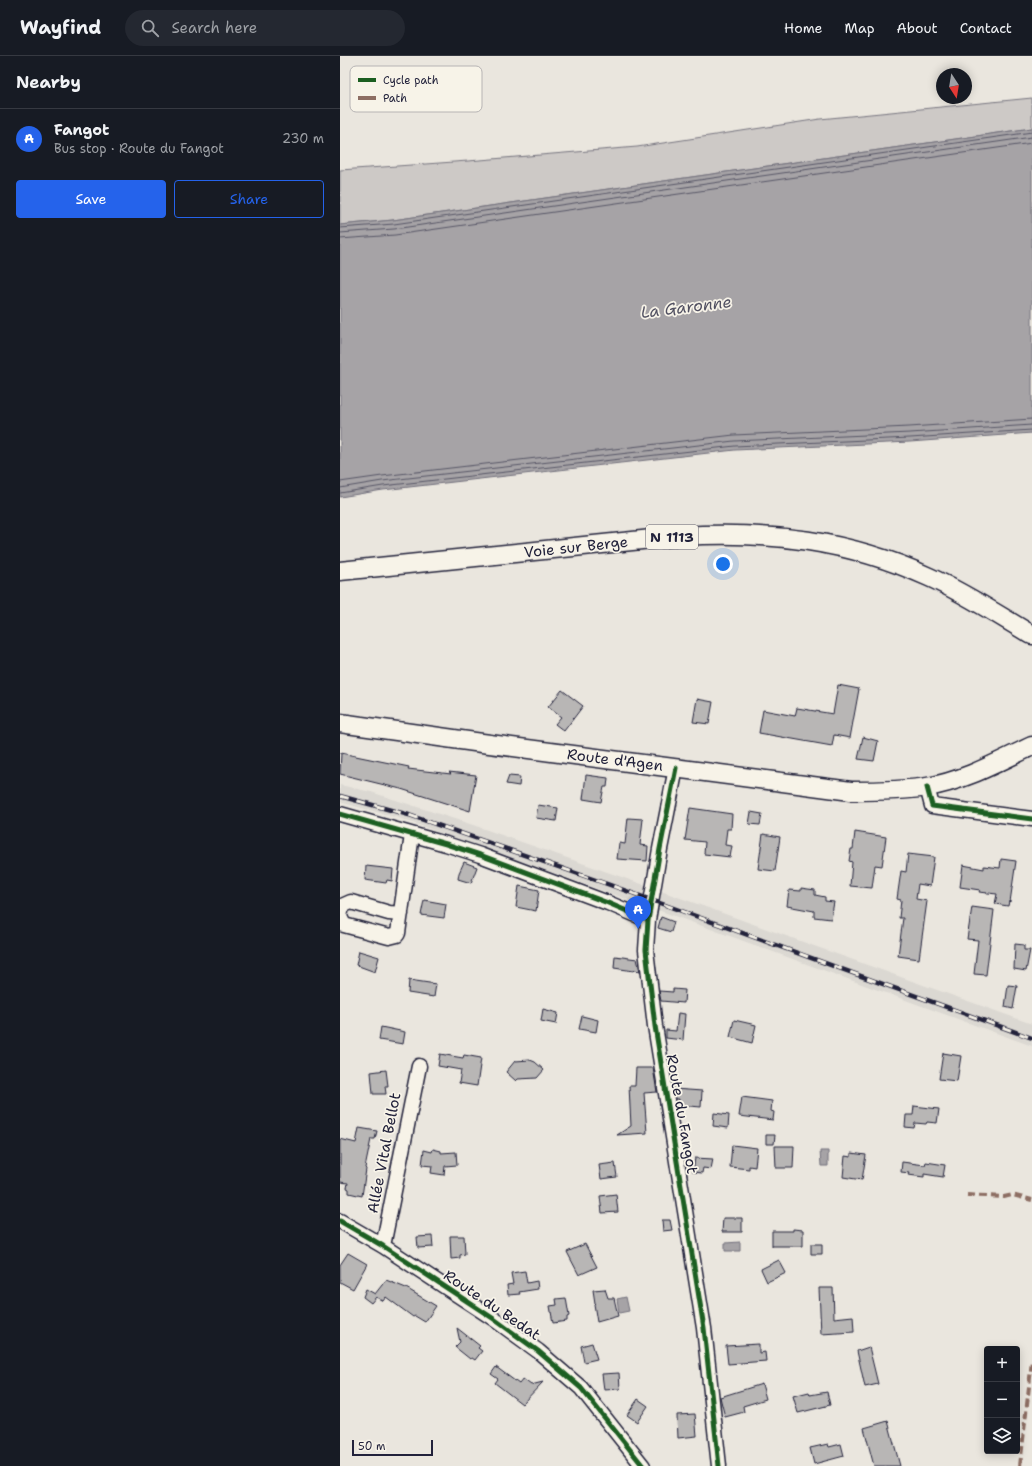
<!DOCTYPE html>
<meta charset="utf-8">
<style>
:root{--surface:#171b24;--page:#242831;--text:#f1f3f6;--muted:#9ea1a6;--line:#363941;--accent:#2563eb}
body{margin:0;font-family:"Shantell Sans",sans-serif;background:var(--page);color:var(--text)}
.controls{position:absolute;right:12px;bottom:12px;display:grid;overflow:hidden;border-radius:4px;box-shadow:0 2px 10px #0003}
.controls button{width:36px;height:36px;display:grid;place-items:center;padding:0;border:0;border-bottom:1px solid var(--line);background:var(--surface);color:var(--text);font:20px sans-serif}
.compass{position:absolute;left:596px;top:12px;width:36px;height:36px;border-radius:50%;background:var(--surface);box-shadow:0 2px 10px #0003;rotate:168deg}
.scale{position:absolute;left:12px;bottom:10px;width:81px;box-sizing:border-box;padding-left:4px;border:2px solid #22223b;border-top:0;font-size:11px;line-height:14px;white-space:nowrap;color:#22223b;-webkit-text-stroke:3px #f7f3e8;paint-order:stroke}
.you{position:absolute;left:383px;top:508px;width:14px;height:14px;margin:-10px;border:3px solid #fff;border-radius:50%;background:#1a73e8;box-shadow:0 0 0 6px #1a73e833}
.badge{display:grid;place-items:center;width:26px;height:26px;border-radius:50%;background:var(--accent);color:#fff;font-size:13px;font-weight:700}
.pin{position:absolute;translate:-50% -33px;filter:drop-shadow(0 1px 2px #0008)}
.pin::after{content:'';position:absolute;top:21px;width:14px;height:12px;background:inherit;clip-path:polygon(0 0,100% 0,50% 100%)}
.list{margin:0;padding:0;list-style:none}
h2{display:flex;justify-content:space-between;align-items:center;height:52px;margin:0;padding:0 16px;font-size:17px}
h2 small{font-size:13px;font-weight:400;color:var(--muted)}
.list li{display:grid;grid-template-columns:26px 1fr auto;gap:12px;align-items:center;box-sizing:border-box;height:60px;padding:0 16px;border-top:1px solid var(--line)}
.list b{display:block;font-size:15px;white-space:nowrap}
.list p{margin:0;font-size:13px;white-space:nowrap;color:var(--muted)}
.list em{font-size:13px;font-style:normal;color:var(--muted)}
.actions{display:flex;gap:8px;padding:12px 16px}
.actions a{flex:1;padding:9px 0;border:1px solid var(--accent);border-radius:4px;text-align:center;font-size:14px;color:var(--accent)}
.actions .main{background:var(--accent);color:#fff}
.icon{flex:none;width:22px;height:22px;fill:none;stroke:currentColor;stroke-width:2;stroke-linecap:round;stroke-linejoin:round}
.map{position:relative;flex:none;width:692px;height:1410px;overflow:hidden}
header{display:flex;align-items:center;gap:24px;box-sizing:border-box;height:56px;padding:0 20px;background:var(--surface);border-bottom:1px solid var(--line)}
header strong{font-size:19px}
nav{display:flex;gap:22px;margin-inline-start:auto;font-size:14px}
.search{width:280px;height:36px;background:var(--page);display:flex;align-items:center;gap:10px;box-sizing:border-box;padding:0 14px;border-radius:22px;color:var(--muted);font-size:15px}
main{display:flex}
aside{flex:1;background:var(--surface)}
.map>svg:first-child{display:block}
.built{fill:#dbd8d2}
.green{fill:#cdc9c6;stroke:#787680}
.water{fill:#a6a3a6;stroke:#716f7b}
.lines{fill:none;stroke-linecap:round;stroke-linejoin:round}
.shore{stroke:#575666;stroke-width:1}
.building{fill:#b8b6b5;stroke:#22223b}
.minor-casing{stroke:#22223b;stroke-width:17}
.major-casing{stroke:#22223b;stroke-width:21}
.minor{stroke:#f7f3e8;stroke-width:14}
.major{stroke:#f7f3e8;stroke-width:18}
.rail-casing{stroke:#22223b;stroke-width:4.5}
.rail{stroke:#f7f3e8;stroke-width:3;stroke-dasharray:9;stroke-linecap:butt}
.quiet{stroke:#8d6e63;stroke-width:4;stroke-dasharray:8 4;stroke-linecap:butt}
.cycleway-casing{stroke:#f7f3e8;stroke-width:8}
.cycleway{stroke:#1b5e20;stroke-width:5}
.labels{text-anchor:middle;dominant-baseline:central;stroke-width:3.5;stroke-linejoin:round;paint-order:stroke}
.shield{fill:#f7f3e8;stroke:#62616f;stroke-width:1}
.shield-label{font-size:14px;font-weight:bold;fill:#22223b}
.street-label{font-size:15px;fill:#22223b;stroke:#f7f3e8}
.water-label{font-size:16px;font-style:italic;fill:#504f60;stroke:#f7f3e8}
.key{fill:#f7f3e8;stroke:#b7b4b4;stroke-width:1}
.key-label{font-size:11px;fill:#22223b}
</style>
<header>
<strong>Wayfind</strong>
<div class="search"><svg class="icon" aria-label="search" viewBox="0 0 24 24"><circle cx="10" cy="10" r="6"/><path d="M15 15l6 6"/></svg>Search here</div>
<nav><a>Home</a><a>Map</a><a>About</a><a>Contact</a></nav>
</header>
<main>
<aside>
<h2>Nearby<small></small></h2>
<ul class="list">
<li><span class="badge">A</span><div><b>Fangot</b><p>Bus stop · Route du Fangot</p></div><em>230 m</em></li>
</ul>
<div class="actions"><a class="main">Save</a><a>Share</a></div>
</aside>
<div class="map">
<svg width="692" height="1410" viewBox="0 0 692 1410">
<rect width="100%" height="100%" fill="#eae6de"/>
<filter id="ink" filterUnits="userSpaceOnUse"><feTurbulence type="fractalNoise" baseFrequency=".025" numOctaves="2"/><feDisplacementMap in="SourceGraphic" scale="8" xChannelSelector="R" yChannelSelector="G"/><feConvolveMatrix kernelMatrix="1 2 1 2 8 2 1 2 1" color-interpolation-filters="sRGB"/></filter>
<g filter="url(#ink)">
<path class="built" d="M0 729 31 736 133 769 310 831 306 850 59 762 0 746Z
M321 835 692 968V990L318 854Z"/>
<path class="green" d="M692 42V72L53 164 0 169V114L128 105 297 91 480 63Z"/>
<path class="water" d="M692 72V377L570 386 395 394 43 434 0 441V169L53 164Z
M480 1095H488V1110H481Z
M400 1186V1195H385V1187Z
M286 1241 289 1255 279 1257 277 1243Z"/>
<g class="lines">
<path class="shore" d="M0 172 54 168 692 76
M0 177 54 173 692 81
M0 183 55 179 692 87
M0 426 42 420 394 379 569 371 692 363
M0 432 42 425 394 385 570 377 692 369
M0 437 43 430 395 390 570 382 692 374"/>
</g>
<path class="building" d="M498 629 519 633 510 682 494 679 492 690 419 677 423 654 455 660 457 652 493 658Z
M222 634 243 650 224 675 215 668 221 661 208 651Z
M357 643 373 646 369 668 353 666Z
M523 681 538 685 534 705 518 703Z
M1 697 69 711 68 713 111 718 109 716 136 719 130 755 61 733 0 718Z
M246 719 268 722 267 731H264L261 746 243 743Z
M169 720 180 721 179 730 166 728Z
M198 749 218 752 216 765 196 762Z
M350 752 392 758 391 773H387L385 789 392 790 390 801 364 798 365 786 345 784Z
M411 756 422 758 420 769 409 768Z
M288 762 303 763 300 789 308 790 307 805 277 803 279 787 285 788Z
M515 776 546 781 542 810 535 809 532 832 510 830 512 806 509 805 511 793H513Z
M423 778 440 781 435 815 418 813Z
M568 798 594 801 590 830 578 828 576 843 587 845 579 903 558 900 563 862H559L561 844 557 843 561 815 566 816Z
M661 803 676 805 670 846 669 845 668 850 655 848 657 838 639 836 640 834 620 831 623 809 644 813V810L660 812Z
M124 806 137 811 131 827 118 823 119 817Z
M26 810 53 813 52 825 47 824 46 827 25 824Z
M179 830 199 834 196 855 176 851Z
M461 832 475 834V839L485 841V845L494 846 491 863 474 861V855L447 850 449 834 461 835Z
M84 844 106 848 104 862 81 859Z
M632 851 654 854 646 919 634 918 638 884 627 883Z
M321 861 334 866 331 876 318 872Z
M675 888 684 889V894H690L686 915 674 913Z
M19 895 39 901 35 916 16 909Z
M275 900 297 903 300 915 295 914 294 915 274 912Z
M69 924 96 928 94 941 68 937Z
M668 929 677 930 673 953 665 951Z
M333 933 345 934 344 947 321 945 319 935 333 936Z
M203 953 218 957 216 968 201 965Z
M338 957 345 958 343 984 326 982V974L336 975Z
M242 960 258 964 256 976 239 973Z
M394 964 416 969 412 987 390 981Z
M41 971 65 976 63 988 39 984Z
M603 997 621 1000 617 1025 599 1023Z
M100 998 123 1002 124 999 141 1002 137 1030 119 1027 121 1014 98 1010Z
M190 1004 195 1006 204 1014 197 1022 178 1023 176 1025 166 1016 175 1005Z
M296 1012H313L317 1036 304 1037 307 1077 277 1079 291 1070 289 1030H295Z
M46 1014 48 1030H45L46 1038H33L31 1016Z
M334 1033 362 1035 361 1051 338 1049 339 1043H335Z
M402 1041 432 1045 431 1055 434 1056 433 1064 399 1060Z
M574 1050 599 1053 597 1067 587 1066 586 1068 575 1067 574 1072 565 1071 566 1059H573Z
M374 1057 389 1059 388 1072 373 1070Z
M19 1072 37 1075 35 1083H31L25 1112 26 1113 22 1140 9 1137V1133L7 1132 8 1127 0 1126V1083L16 1087Z
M426 1079H435L434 1088H426Z
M392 1089 417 1092 415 1111 409 1110V1113L390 1111Z
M435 1090H454L453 1112H436Z
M93 1093 101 1095V1097L116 1096 117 1109 105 1110 104 1119 91 1117 92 1110 82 1109 84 1094 92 1096Z
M511 1097 526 1099 522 1124 503 1121 505 1100 511 1101Z
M355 1102 373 1103 371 1113 363 1112 362 1117 353 1116Z
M562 1106 585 1109 586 1106 605 1109 603 1121 584 1118V1121L568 1119 569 1117 561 1116Z
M275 1107 277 1121 261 1123 259 1109Z
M276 1138 278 1156 262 1157 260 1140Z
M383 1162H402V1176H382Z
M322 1164H330L332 1174 323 1175Z
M453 1173 463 1174V1190H432V1175H453Z
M92 1180 93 1191 78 1192 77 1181Z
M110 1180H124L125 1198 120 1199V1202L111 1203Z
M245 1188 257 1211 239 1219 227 1196Z
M471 1188H482V1198H471Z
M8 1197 27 1208 13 1233 0 1226V1209Z
M439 1204 446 1217 427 1226 421 1213Z
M185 1215 187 1227 197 1225 198 1233 179 1236 180 1238 168 1239 167 1229 173 1228 171 1217Z
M46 1224 66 1232 96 1250 85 1266 75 1260 73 1261 46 1241 43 1245 36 1241 31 1247 23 1241 26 1233 35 1238Z
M479 1232H493L494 1262 513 1260 514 1276 481 1278Z
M265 1233 268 1242H274L278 1260 257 1266 254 1248 255 1247 253 1234Z
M226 1242 229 1260 227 1261V1265L213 1267 210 1250 217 1249 216 1243Z
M117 1272 140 1290 138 1292 142 1295 135 1304 132 1302 130 1303 115 1291 120 1286Z
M252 1287 257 1303 244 1306 241 1290Z
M419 1288V1297L425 1296 426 1305 388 1308 386 1290Z
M529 1291 538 1328 525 1331 517 1295Z
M156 1311 179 1328 183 1323 191 1329 203 1326 182 1348 155 1327 158 1323 151 1318Z
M279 1317 280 1333 264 1334 262 1318Z
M422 1328 426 1343 403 1350 404 1356 385 1361 380 1341Z
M469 1336 470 1339 487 1336 490 1349 458 1357 453 1340Z
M298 1343 308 1350 297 1366 287 1359Z
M355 1358 357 1380 338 1382 337 1359Z
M548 1365 560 1410H534L524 1372Z
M488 1388 489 1391 501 1388 504 1400 474 1408 470 1392Z"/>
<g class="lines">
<g class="minor-casing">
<path id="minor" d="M336 712 320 793 308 864 306 894 315 970 364 1272 379 1410
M587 731 592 750 692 763
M0 758 106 788 140 799 268 847 308 864
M61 858 49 857 11 846 2 850 0 861 4 869 49 881 57 879 58 877 72 779
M0 1165 43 1190 154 1263 198 1295 241 1332 303 1410
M43 1190 79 1010"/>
</g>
<g class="major-casing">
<path id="major" d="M0 515 341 480C429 475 508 484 589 521 625 537 658 559 692 579
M0 667 142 687 511 735C536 735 562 735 587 731 624 725 658 706 692 690"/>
</g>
<use href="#minor" class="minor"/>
<use href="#major" class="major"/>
<g class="rail-casing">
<path id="rail" d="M0 740 69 759 270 829 692 982"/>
</g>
<use href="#rail" class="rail"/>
<path class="quiet" d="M627 1139 664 1141 672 1139 692 1144
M680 1410 692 1304"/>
<g class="cycleway-casing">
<path id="cycleway" d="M336 712 320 793 308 864 306 894 315 970 364 1272 379 1410
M587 731 592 750 692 763
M0 758 106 788 140 799 268 847 308 864
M0 1165 43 1190 154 1263 198 1295 241 1332 303 1410"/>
</g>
<use href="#cycleway" class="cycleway"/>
</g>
</g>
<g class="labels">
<rect class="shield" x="306" y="469" width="52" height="24" rx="3"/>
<g class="shield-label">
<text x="332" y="481">N 1113</text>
</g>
<g class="street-label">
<text transform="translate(236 491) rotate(-6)">Voie sur Berge</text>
<text transform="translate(275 704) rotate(7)">Route d'Agen</text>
<text transform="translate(342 1058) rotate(80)">Route du Fangot</text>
<text transform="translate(44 1097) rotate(-79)">Allée Vital Bellot</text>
<text transform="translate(152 1249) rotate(34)">Route du Bedat</text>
</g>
<g class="water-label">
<text transform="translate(346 251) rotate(-7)">La Garonne</text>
</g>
</g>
<rect x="10" y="10" width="132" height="46" rx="6" class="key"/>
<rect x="18" y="22" width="18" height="4" fill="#1b5e20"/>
<rect x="18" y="40" width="18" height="4" fill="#8d6e63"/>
<g class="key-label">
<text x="43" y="28">Cycle path</text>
<text x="43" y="46">Path</text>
</g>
</svg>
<div class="controls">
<button>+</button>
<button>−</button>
<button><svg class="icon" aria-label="layers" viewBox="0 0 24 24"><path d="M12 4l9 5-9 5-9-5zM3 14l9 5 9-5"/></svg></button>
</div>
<svg class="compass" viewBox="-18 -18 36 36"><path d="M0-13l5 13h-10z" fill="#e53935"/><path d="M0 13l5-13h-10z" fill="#9ea1a6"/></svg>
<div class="scale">50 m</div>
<div class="you"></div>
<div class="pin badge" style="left:298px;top:873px">A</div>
</div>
</main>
